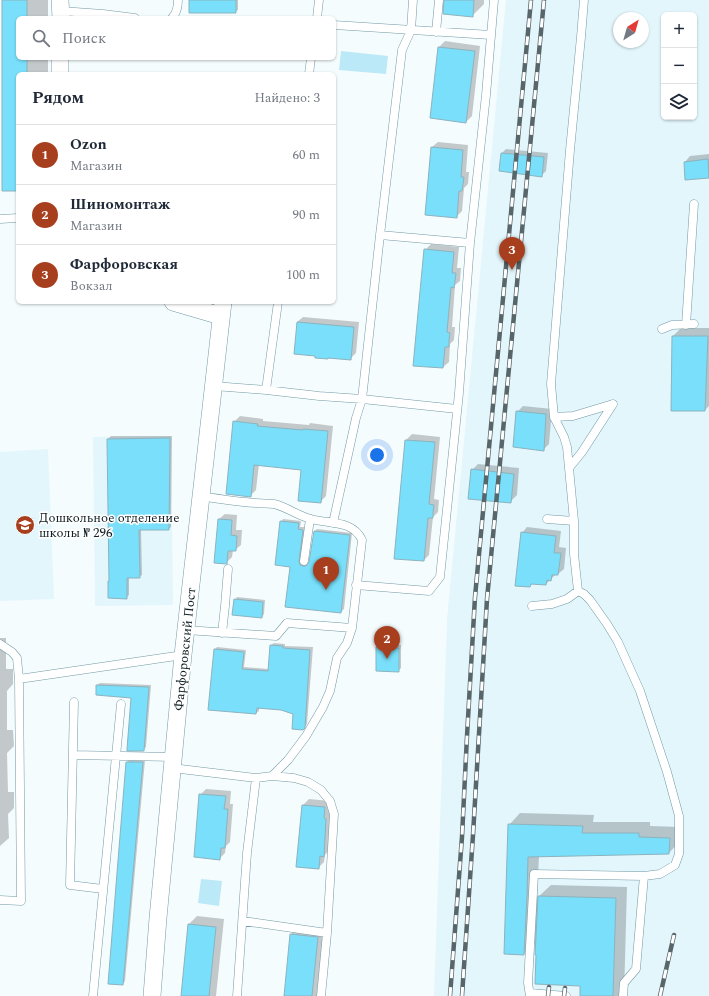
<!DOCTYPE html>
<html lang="ru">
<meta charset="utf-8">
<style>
:root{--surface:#fff;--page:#f2f2f3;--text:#1f2937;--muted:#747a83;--line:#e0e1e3;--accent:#a73f1e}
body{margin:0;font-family:Spectral,serif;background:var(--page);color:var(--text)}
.controls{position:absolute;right:12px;top:12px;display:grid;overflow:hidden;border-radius:6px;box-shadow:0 1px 3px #0004}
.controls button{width:36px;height:36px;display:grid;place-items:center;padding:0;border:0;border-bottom:1px solid var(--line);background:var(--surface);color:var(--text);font:20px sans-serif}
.compass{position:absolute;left:613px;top:12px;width:36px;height:36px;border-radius:50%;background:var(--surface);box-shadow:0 1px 3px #0004;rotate:37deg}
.you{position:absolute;left:377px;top:455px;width:14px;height:14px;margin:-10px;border:3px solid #fff;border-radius:50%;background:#1a73e8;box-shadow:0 0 0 6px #1a73e833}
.badge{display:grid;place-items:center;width:26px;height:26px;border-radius:50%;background:var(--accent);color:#fff;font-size:13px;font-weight:700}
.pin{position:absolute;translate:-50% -33px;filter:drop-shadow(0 1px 2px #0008)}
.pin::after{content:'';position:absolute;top:21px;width:14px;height:12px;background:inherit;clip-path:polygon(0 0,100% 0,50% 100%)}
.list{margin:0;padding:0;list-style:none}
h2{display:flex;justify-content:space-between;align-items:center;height:52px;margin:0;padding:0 16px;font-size:17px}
h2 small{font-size:13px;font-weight:400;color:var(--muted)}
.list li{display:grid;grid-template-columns:26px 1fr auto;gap:12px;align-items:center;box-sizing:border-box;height:60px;padding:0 16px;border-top:1px solid var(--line)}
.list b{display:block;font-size:15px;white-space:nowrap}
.list p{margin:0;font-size:13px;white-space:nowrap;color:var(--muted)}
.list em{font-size:13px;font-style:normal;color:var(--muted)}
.icon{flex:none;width:22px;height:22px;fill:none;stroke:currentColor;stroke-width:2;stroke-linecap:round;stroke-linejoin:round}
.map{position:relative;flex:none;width:709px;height:996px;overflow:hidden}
.search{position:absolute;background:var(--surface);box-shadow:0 1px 3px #0004;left:16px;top:16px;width:320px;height:44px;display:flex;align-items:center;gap:10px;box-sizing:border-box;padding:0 14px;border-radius:6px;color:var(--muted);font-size:15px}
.panel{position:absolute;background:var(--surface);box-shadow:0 1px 3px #0004;left:16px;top:72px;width:320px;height:232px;border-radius:6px}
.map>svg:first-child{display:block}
.built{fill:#e3f6fc;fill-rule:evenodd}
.green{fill:#bbe9f7}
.shadow{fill:#0003}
.building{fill:#79dffa;stroke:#8cb3be}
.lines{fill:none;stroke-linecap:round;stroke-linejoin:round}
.lane-casing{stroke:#7399a5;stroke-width:9}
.street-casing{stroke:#7399a5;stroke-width:18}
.lane{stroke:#fff;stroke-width:8}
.street{stroke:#fff;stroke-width:17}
.rail-casing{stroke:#586569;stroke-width:4.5}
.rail{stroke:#fff;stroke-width:3;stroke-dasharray:9;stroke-linecap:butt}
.labels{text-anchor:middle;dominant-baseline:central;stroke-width:3;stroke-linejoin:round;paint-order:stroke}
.poi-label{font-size:13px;fill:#0f1e23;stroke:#fff;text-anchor:start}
.street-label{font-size:13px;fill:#0f1e23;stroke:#fff}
</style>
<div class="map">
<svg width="709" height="996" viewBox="0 0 709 996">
<rect width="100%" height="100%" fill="#f4fcfe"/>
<path class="built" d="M506 0H709V996H434L447 619ZM664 15H694V117H664ZM619 18H643V42H619Z
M171 436 173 605 95 606 93 437Z
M48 449 54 599 0 601V452Z"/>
<path class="green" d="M341 51 388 56 386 74 339 70Z
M201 879 222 881 219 906 198 903Z"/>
<path class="shadow" d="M3 0H48V18H18V58H48V74H18V190Z
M190 0H238V10L235 12Z
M445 0H484V4L472 16Z
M445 41 480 46 472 116 466 122 431 117 439 47Z
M438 142 468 145 466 172H469L468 184 464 188 462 211 456 217 432 147Z
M506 149 548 153 546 171 542 175 502 153Z
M709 154V177L686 179 685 162 690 156Z
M431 244 459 247 457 268H461L460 281 455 285 452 327H455L454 340 450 344 449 362 443 367 425 250Z
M303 317 359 322 356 353 350 359 297 322Z
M681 328H709V406L705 410 673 336Z
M523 406 552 409 549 444 543 450 517 412Z
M240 416 263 419V421L309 425 310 423 333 426 326 496 320 502 302 469 259 464 256 490 250 496 234 422Z
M412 434 440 437 434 499 439 500 438 512 433 517 429 555 424 560 406 440Z
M111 436H172L171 527 169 529H141L142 575 139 577H129V595L126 598 110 581 108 439Z
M478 464 519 468 517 495 511 501 472 470Z
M225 514 237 515 236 530H242L241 545 235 550H233L232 557 226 563 219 519Z
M283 519 301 521 300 527H305L306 564H309L315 531 317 529 352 533 344 609 341 612 291 566 281 522Z
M527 527 561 531 559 547 566 548 564 569 558 574H556L546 584 533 583 530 586 522 533Z
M237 597 265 600 264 614 262 617 235 600Z
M0 638H6V669H13V684L7 691V730H13L14 746 7 753 8 792H14V808L8 814 9 838 0 846Z
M274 643 285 644V646L313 647 307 724 303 729 294 713 281 709 259 707V711L256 713 215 649 217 647 246 650 244 667 269 669 271 645Z
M380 645H401V668L398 671 377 647Z
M100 683 151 685 146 747 143 750 132 697 97 685Z
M130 759 145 760 125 981 123 984 127 762Z
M206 789 231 791 230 804H233L230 842 226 846 225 853 220 858 200 795Z
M309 799 330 801 329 813H331L329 850 325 855 324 862 318 868 303 805Z
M520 813 594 815 593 822H650V826L680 827V841L669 853 539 856 537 898 551 885 627 887 624 996H581V985L537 941 524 954 509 825Z
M197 916 224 919 216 996H182L188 925Z
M300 925 326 929 319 996H285L291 934Z"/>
<path class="building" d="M2 0H27V18H18V58H27V74H18V191H2Z
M189 0H236V13H189Z
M444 0H474L473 17 443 14Z
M438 47 475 51 466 123 430 118Z
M431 147 463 150 461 177H464L462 191H459L457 218 425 215Z
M501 153 544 157 542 177 499 171Z
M708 159 709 178 685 180 684 162Z
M424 249 454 252 452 273H456L455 281 454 288 451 287 447 332 450 333 449 340V347H445L443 368 413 366Z
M297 322 354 327 351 360 328 358V359L315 358V356L294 354Z
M672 336H708L705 411H671Z
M516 411 546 414 544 451 513 447Z
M233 421 258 424 257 426 303 430V429L328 431 321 503 298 501 301 470 254 465 251 497 226 494Z
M170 438 169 530H139L140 578H127V599L108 598V581H109L107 439Z
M405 440 435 442 429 504 434 505 433 512V518H428L424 561 394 559Z
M471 469 514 474 511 503 468 499Z
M218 519 232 520 231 535 237 536 236 551H228L227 564 214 563Z
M280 521 299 523 298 529 303 530 299 561 300 565 303 566H306L309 562 314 531 350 535 341 613 285 607 290 567 275 565Z
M521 532 556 536 554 553H561L558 575H552L551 581 547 580 546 585 531 584 530 587 515 586Z
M234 599 263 602 262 618 232 615Z
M270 645 283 646V648L310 650 305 728 303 730 292 729 293 714 281 710 257 708 256 714 208 710 214 649 244 652 242 669 268 671Z
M376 647 399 648V672L376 671Z
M96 685 149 687 144 751H127V749L131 698 96 695Z
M126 762H143L123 985 108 984Z
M199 794 226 796 224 809H228L225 848H221L220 860 194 857Z
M302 805 325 807 324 818 326 819 324 857 320 856 319 869 296 867Z
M508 824 583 826 582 833H639V837L670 838 669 854 528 857 527 895 524 955 504 954Z
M538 896 616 898 613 996H580V986L535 984 536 955H535Z
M188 924 216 927 209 996H181Z
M290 934 318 937 312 996H284Z"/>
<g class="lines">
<g class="lane-casing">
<path id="lane" d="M61 11 103 14 135 18
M172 18C177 13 178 7 178 0
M317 18 319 0
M334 25 491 35
M436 32 439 0
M309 74 311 58
M0 219 18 218
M380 235 470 243
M686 325 694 204
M662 329 672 325 694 324
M214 386 266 390 319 396 362 399 457 409
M266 390 278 302
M613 404 582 452 569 468 574 521V554L578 591 584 594 590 600 607 624 618 642 640 691 667 772 679 816V854L675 865 660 874 644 876 636 969 624 983 623 996
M554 417 573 416 613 404
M569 468 567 447 564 437 554 417 551 384 570 150 581 37 584 0
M201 496C219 499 238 502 256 503 262 504 268 503 274 504 287 507 298 516 311 519 329 524 353 520 362 540L352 628 347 643 337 658 330 691 323 707 306 736 288 760 272 776
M547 519 574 521
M333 523 356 418 362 399 380 235 402 50 411 30 413 0
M304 561 310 519
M356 585 429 591 440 577 459 393 470 243 486 95 494 0
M532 606 552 604 567 599 578 591
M186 630 276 636 287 623 352 628
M222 633 225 606 228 569
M0 644 12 652 17 658 19 679 21 901 0 900
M19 679 183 655
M74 702 70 885 103 889
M73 755 174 757
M172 768 256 778 272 776 294 778 308 782 321 790 330 801 334 814 327 933 321 996
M243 921 327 933
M530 993 566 996
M93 996 121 704
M237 996 247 853 256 778
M530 996 528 983 534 874 644 876"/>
</g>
<g class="street-casing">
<path id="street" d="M60 0 61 18
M60 74V58
M173 302 221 316
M152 996 158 918 183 655 223 302"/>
</g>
<use href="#lane" class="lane"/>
<use href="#street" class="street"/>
<g class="rail-casing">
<path id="rail" d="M450 996 462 837 467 736 475 597 531 0
M462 996 473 835 487 599 544 0
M548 996 549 987
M564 996 565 988
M660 996 674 935"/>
</g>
<use href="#rail" class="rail"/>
</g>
<defs>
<g id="school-disc" transform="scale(1)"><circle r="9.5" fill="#a73f1e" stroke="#fff"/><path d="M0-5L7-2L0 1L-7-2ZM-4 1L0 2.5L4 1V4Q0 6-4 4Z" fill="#fff"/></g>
</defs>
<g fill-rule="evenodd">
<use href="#school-disc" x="25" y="525"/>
</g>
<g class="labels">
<g class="poi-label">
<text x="39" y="518">Дошкольное отделение<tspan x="39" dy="15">школы № 296</tspan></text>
</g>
<g class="street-label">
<text transform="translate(185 649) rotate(-84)">Фарфоровский Пост</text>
</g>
</g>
</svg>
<div class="controls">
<button>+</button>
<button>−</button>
<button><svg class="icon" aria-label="layers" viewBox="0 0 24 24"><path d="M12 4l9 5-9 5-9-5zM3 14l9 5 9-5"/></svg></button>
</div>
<svg class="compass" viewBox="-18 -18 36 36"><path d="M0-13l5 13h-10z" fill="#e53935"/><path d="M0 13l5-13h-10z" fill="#747a83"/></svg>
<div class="you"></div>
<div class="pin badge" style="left:326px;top:590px">1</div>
<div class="pin badge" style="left:387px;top:659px">2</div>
<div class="pin badge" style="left:512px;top:270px">3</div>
<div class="search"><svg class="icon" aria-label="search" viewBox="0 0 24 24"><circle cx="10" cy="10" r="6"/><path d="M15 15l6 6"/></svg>Поиск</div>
<section class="panel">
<h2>Рядом<small>Найдено: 3</small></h2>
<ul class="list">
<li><span class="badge">1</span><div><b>Ozon</b><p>Магазин</p></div><em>60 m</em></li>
<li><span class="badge">2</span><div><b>Шиномонтаж</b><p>Магазин</p></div><em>90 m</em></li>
<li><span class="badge">3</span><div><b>Фарфоровская</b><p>Вокзал</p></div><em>100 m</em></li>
</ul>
</section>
</div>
